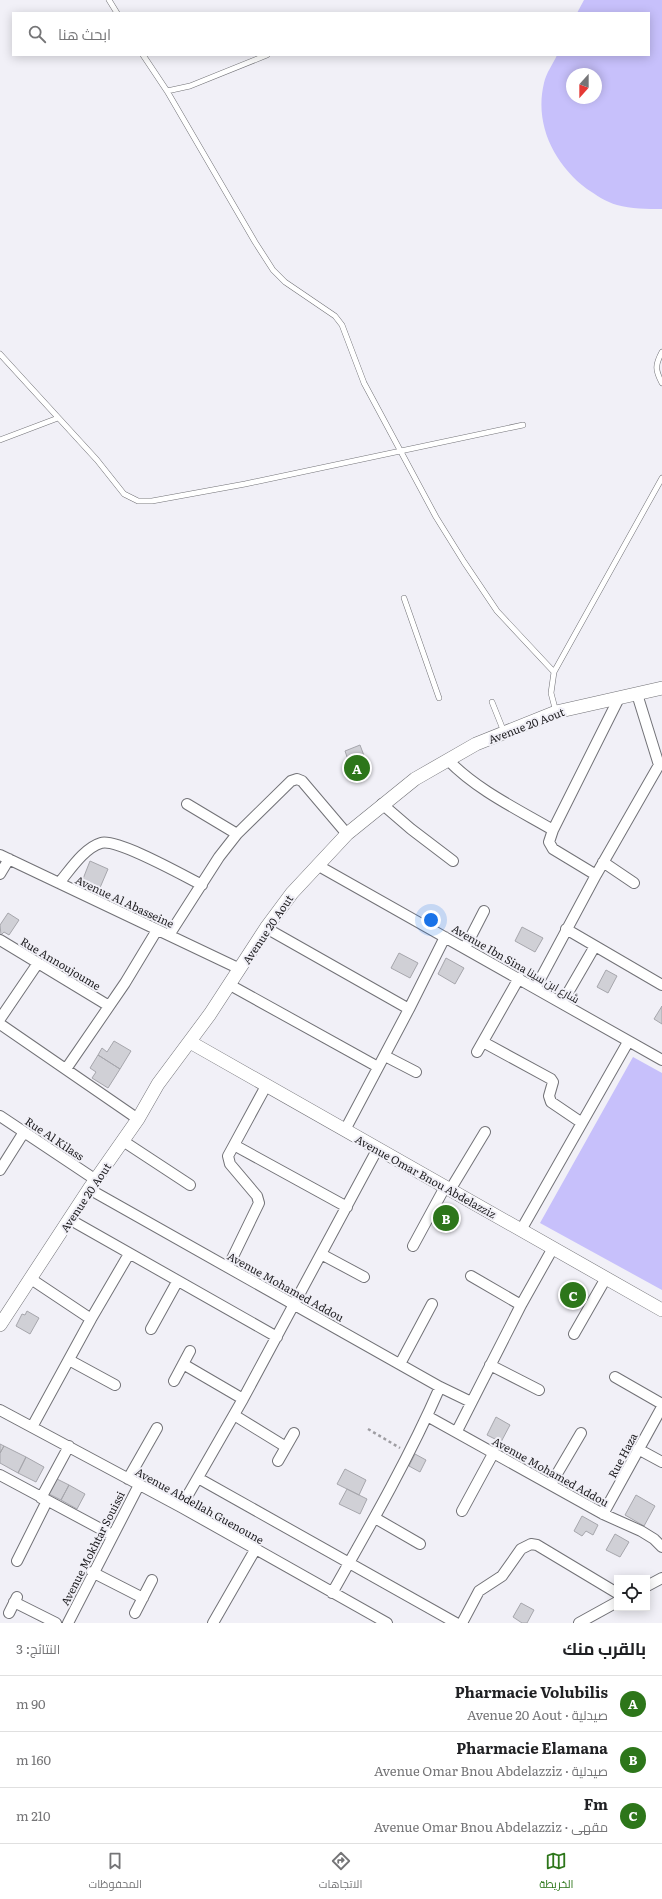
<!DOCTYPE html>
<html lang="ar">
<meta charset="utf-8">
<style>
:root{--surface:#fff;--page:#f2f2f2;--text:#202124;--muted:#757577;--line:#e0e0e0;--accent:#2d761a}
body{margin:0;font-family:Literata,Cairo,serif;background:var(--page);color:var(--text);direction:rtl}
.controls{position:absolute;right:12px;bottom:12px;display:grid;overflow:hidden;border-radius:0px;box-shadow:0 2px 10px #0003}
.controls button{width:36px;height:36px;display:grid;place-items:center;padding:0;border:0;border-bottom:1px solid var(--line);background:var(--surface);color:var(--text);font:20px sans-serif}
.compass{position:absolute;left:566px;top:68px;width:36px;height:36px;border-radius:50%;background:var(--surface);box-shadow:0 2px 10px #0003;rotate:201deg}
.you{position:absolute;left:431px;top:920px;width:14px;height:14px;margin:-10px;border:3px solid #fff;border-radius:50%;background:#1a73e8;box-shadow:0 0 0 6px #1a73e833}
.badge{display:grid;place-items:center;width:26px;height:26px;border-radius:50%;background:var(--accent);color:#fff;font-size:13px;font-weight:700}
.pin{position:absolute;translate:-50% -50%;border:2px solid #fff;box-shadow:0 1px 4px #0006}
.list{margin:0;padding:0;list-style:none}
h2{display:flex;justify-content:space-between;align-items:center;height:52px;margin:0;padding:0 16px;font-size:17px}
h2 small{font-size:13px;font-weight:400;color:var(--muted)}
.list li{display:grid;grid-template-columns:26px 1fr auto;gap:12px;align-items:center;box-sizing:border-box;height:56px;padding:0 16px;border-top:1px solid var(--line)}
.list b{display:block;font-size:15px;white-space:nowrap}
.list p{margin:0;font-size:13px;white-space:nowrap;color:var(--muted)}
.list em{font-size:13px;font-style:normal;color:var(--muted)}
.icon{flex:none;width:22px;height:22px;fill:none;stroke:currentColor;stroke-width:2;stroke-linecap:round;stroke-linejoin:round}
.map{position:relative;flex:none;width:662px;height:1623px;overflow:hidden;direction:ltr}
.search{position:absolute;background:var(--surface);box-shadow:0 2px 10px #0003;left:12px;right:12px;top:12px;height:44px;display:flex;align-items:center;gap:10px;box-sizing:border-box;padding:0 14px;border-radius:0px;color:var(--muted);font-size:15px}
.sheet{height:220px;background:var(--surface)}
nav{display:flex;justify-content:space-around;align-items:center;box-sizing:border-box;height:56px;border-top:1px solid var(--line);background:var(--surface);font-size:11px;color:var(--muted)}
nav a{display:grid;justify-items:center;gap:2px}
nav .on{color:var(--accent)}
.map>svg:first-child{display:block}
.green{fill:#c7c0fb;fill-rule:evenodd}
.building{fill:#d0d0d6;stroke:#a6a6ac}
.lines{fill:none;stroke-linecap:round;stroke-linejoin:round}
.service-casing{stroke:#727277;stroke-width:6}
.minor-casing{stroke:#727277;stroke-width:12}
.tertiary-casing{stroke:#727277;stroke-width:14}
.path{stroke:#9e9da2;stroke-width:2.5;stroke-dasharray:3 3;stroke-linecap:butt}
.service{stroke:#fff;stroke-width:5}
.minor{stroke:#fff;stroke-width:10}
.tertiary{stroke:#fff;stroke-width:13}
.labels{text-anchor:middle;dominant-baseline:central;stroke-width:4;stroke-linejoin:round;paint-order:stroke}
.street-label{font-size:11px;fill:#1e1d20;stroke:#f1f0f7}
</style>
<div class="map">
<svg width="662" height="1623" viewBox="0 0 662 1623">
<rect width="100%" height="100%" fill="#f1f0f7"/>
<path class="green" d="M584 0H662V209C647 209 631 209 617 205 606 202 596 195 587 189 554 164 534 124 544 83 546 73 553 64 557 55H649V13H577ZM572 74H596V98H572Z
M633 1057 662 1073V1290L540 1223Z"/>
<path class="building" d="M360 745 369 769 353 774 345 751Z
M90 861 108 869 99 890 81 884Z
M8 913 19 920 9 935 4 932 1 935 0 925Z
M522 927 543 938 535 952 515 941Z
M399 953 418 963 410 978 391 968Z
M446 958 464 968 455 984 438 974Z
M606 970 617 976 608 993 597 987Z
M662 1006V1024L654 1019Z
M114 1041 131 1051 120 1069 98 1055 102 1048 107 1052Z
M98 1055 120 1069 108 1088 92 1078 96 1072 90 1068Z
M442 1206 457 1214 449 1229 435 1221Z
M27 1311 39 1318 30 1334 16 1326 22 1314 25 1315Z
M496 1417 510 1425 501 1442 487 1435Z
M0 1444 4 1446 0 1453Z
M4 1446 26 1457 18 1473 0 1463V1453Z
M415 1454 426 1460 420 1472 409 1466Z
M26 1457 44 1467 36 1482 18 1473Z
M345 1469 366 1480 359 1495 337 1484Z
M55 1478 69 1485 61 1500 47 1493Z
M69 1485 85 1494 77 1509 61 1500Z
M347 1489 367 1499 360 1514 339 1504Z
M636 1495 655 1506 644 1526 625 1515Z
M582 1516 598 1525 593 1535 586 1531 582 1536 574 1531Z
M615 1534 629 1542 620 1557 606 1550Z
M521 1603 534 1610 527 1623H522L513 1617Z"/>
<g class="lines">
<g class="service-casing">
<path id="service" d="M109 0 117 13
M143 55 167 91 255 242 273 270 285 282 335 316 342 325 364 383 436 517 464 562 497 611 554 672
M167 91 190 86 267 55
M662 352C655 365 655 370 662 383
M0 354 97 460 124 494 138 501H152L245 484 523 425
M0 440 58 418
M404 598 439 698
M492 702 504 732
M556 712 551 693 554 672 662 478"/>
</g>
<g class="minor-casing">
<path id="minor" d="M448 760C477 790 517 809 553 830
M187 804 237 834
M382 804 411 829 453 861
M0 855 240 969
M603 862 634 883
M317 865 662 1060
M0 874 9 859
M596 875 553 849 549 842 553 830 619 698
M59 883C70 870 84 848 101 843 117 838 184 876 202 885
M266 928 409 1009
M566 929 662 985
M169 935 219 857 237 834 291 781 297 779 302 781 347 834
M0 940 109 1006
M465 948 484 911
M230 985 378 1067
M536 987 596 875 659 765 637 694
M562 1003 595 946
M0 1019 38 963
M0 1024 138 1119
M483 1042 551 1079 553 1082 549 1096 551 1102 582 1123
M477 1052 519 978
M385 1056 416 1072
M66 1069 125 983 157 930
M266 1086 234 1145 347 1207
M0 1116 96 1180
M345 1130 409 1009 445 937
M123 1141 190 1185
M0 1170 24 1132
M89 1189 440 1387 471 1402
M450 1190 485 1132
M69 1219 277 1337
M521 1230 628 1042
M413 1246 445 1187
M321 1254 364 1277
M228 1267 259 1203 257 1196 230 1164 228 1156 234 1145
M471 1276 521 1305
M31 1279 91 1319 32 1427
M91 1319 129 1254
M151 1329 177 1282
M574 1334 606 1278
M69 1360 115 1385
M183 1364 243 1399
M400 1364 432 1304
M490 1365 539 1390
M615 1377 662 1404
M174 1381 190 1351
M0 1410 181 1507 387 1623
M234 1415 286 1447
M427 1416 603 1514 641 1531 654 1539 662 1547
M457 1431 521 1305 553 1248
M638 1449 662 1462
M278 1461 294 1433
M0 1475 112 1535
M198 1478 456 1623
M128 1479 157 1428
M551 1484 581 1433
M41 1498 69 1446
M181 1507 243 1399 378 1148
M462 1511 494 1452
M603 1514 662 1407
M375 1518 420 1544
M17 1561 47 1501
M92 1572 143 1598
M647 1586 662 1578
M332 1593C370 1526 409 1458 440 1387
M14 1602 56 1623
M9 1613 17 1597
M135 1613 152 1580
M68 1623 139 1485
M213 1623 255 1550
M462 1623 479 1591 502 1576 521 1549 531 1544 537 1545 617 1593
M579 1623 617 1602"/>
</g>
<g class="tertiary-casing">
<path id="tertiary" d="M190 1042 662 1310
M0 1325 89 1189 138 1119 158 1084 210 1014 266 928 292 893 347 834 415 779 476 744 556 712 662 688"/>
</g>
<path class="path" d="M368 1429 400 1448"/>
<use href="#service" class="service"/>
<use href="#minor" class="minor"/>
<use href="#tertiary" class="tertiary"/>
</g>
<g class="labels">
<g class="street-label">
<text transform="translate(526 725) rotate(-21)">Avenue 20 Aout</text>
<text transform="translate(125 901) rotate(25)">Avenue Al Abasseine</text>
<text transform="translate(267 929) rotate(-56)">Avenue 20 Aout</text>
<text transform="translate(61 963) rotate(31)">Rue Annoujoume</text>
<text transform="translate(516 963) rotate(30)">Avenue Ibn Sina شارع ابن سينا</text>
<text transform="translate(55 1138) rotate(34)">Rue Al Kilass</text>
<text transform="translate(426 1176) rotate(29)">Avenue Omar Bnou Abdelazziz</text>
<text transform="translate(85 1197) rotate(-56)">Avenue 20 Aout</text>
<text transform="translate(286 1286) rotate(29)">Avenue Mohamed Addou</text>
<text transform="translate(622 1455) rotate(-62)">Rue Haza</text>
<text transform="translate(551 1471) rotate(29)">Avenue Mohamed Addou</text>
<text transform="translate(200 1505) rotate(29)">Avenue Abdellah Guenoune</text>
<text transform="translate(92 1548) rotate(-63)">Avenue Mokhtar Souissi</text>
</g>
</g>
</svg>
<div class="controls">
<button><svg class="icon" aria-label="locate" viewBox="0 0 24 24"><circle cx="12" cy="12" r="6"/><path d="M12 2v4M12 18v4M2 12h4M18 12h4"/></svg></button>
</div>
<svg class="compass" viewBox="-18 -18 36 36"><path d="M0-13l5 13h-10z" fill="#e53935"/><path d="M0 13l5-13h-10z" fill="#757577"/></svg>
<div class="you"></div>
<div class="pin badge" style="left:357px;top:768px">A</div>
<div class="pin badge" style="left:446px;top:1218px">B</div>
<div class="pin badge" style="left:573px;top:1295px">C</div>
<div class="search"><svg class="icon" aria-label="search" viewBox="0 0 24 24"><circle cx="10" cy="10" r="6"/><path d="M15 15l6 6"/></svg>ابحث هنا</div>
</div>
<section class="sheet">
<h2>بالقرب منك<small>النتائج: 3</small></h2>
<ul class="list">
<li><span class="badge">A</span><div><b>Pharmacie Volubilis</b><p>صيدلية · Avenue 20 Aout</p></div><em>90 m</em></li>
<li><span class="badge">B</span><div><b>Pharmacie Elamana</b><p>صيدلية · Avenue Omar Bnou Abdelazziz</p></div><em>160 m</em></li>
<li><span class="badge">C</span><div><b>Fm</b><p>مقهى · Avenue Omar Bnou Abdelazziz</p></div><em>210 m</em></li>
</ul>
</section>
<nav>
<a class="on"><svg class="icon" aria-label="map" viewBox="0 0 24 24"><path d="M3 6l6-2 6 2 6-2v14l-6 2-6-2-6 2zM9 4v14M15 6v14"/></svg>الخريطة</a>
<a><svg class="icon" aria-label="directions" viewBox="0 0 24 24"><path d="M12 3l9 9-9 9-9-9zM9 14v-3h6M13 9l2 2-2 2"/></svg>الاتجاهات</a>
<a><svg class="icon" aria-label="saved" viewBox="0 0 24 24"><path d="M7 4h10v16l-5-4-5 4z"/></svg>المحفوظات</a>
</nav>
